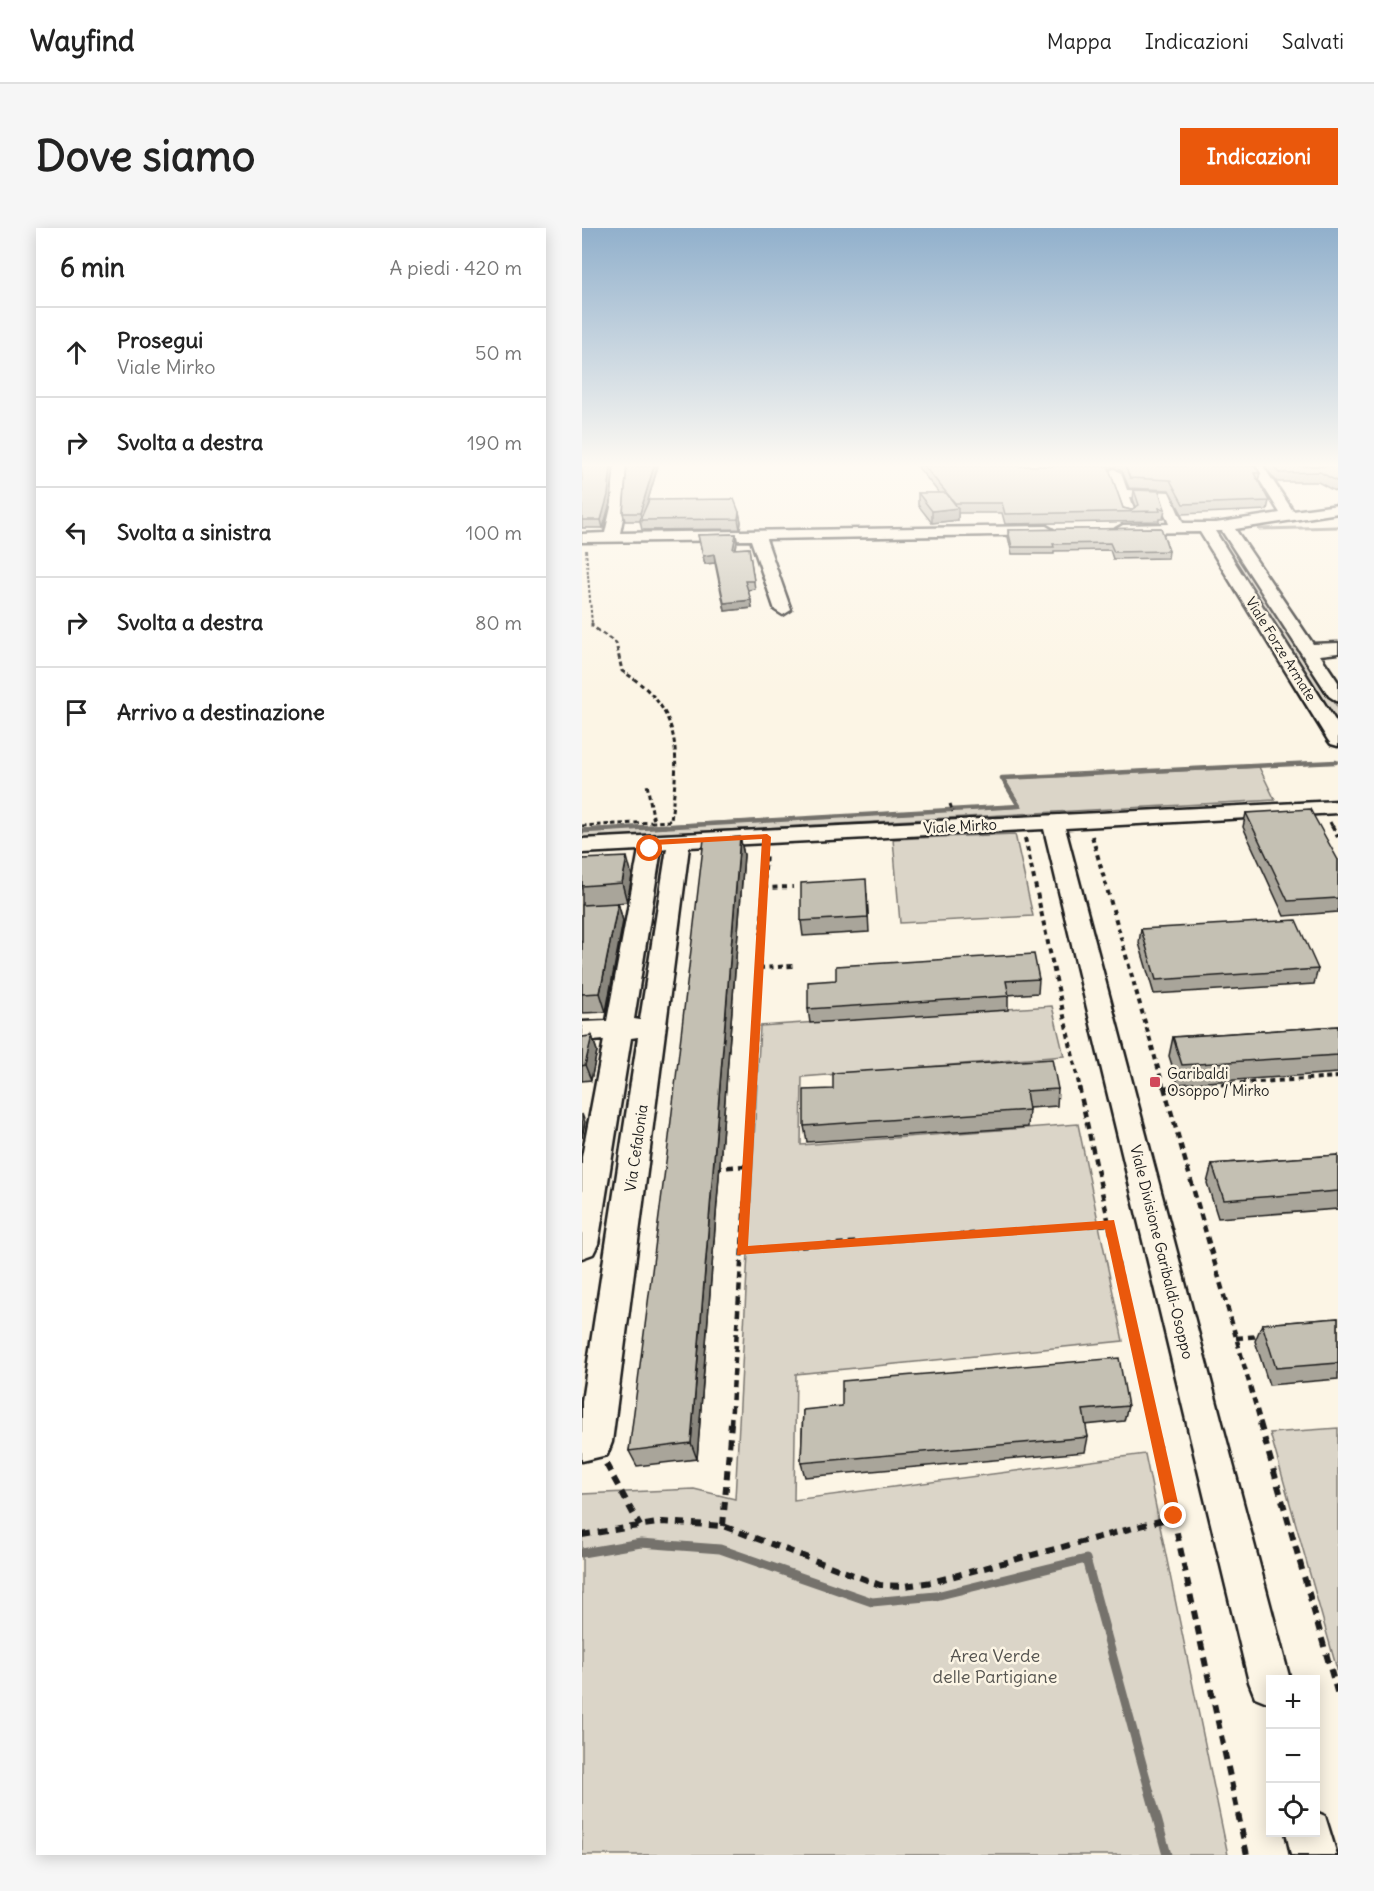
<!DOCTYPE html>
<html lang="it">
<meta charset="utf-8">
<style>
:root{--surface:#fff;--page:#f6f6f6;--text:#222;--muted:#767676;--line:#e0e0e0;--accent:#ea580c}
body{margin:0;font-family:Delius,sans-serif;background:var(--page);color:var(--text)}
.controls{position:absolute;right:18px;bottom:18px;display:grid;overflow:hidden;border-radius:0px;box-shadow:0 3px 15px #0003}
.controls button{width:54px;height:54px;display:grid;place-items:center;padding:0;border:0;border-bottom:2px solid var(--line);background:var(--surface);color:var(--text);font:30px sans-serif}
.stop{position:absolute;width:18px;height:18px;margin:-14px;border:4px solid #ea580c;border-radius:50%;background:#fff}
.stop.end{background:#ea580c;border-color:#fff;box-shadow:0 2px 6px #0008}
.list{margin:0;padding:0;list-style:none}
h2{display:flex;justify-content:space-between;align-items:center;height:78px;margin:0;padding:0 24px;font-size:26px}
h2 small{font-size:20px;font-weight:400;color:var(--muted)}
.list li{display:grid;grid-template-columns:39px 1fr auto;gap:18px;align-items:center;box-sizing:border-box;height:90px;padding:0 24px;border-top:2px solid var(--line)}
.list b{display:block;font-size:22px;white-space:nowrap}
.list p{margin:0;font-size:20px;white-space:nowrap;color:var(--muted)}
.list em{font-size:20px;font-style:normal;color:var(--muted)}
.icon{flex:none;width:33px;height:33px;fill:none;stroke:currentColor;stroke-width:2;stroke-linecap:round;stroke-linejoin:round}
.map{position:relative;flex:none;width:756px;height:1627px;overflow:hidden;border-radius:0px}
header{display:flex;align-items:center;gap:36px;box-sizing:border-box;height:84px;padding:0 30px;background:var(--surface);border-bottom:2px solid var(--line)}
header strong{font-size:28px}
nav{display:flex;gap:33px;margin-inline-start:auto;font-size:21px}
.intro{display:flex;align-items:center;justify-content:space-between;box-sizing:border-box;height:144px;padding:0 36px}
h1{margin:0;font-size:42px}
.button{padding:15px 27px;border-radius:0px;background:var(--accent);color:#fff;font-size:21px;font-weight:700}
main{display:flex;gap:36px;padding:0 36px}
aside{flex:1;background:var(--surface);border-radius:0px;box-shadow:0 3px 15px #0003}
.map>svg:first-child{display:block}
.green{fill:#dbd5c8;stroke:#7c7872;stroke-width:1.5}
.lines{fill:none;stroke-linecap:round;stroke-linejoin:round}
.stream-far3{stroke:#75726c;stroke-width:3}
.stream-far2{stroke:#75726c;stroke-width:4.5}
.stream-far1{stroke:#75726c;stroke-width:5}
.stream{stroke:#75726c;stroke-width:9}
.minor-casing{stroke:#1c1c1c;stroke-width:5}
.path-far4{stroke:#1c1c1c;stroke-width:2;stroke-dasharray:3 2;stroke-linecap:butt}
.path-far3{stroke:#1c1c1c;stroke-width:3;stroke-dasharray:4.5 3;stroke-linecap:butt}
.path-far2{stroke:#1c1c1c;stroke-width:4;stroke-dasharray:5 4.5;stroke-linecap:butt}
.path-far1{stroke:#1c1c1c;stroke-width:4.5;stroke-dasharray:7 5;stroke-linecap:butt}
.path{stroke:#1c1c1c;stroke-width:6;stroke-dasharray:9 7;stroke-linecap:butt}
.minor{fill:#fcf5e5;fill-rule:evenodd}
.wall{fill:#a9a59a;stroke:#1c1c1c;stroke-width:1.5}
.shaded-wall{fill:#89867d;stroke:#1c1c1c;stroke-width:1.5}
.building{fill:#c4c0b3;stroke:#1c1c1c;stroke-width:1.5}
.route{fill:#ea580c}
.poi-dot{fill:#d1495b;stroke:#fcf5e5;stroke-width:2}
.labels{text-anchor:middle;dominant-baseline:central;stroke-width:5;stroke-linejoin:round;paint-order:stroke}
.far-street-label{font-size:14px;fill:#1c1c1c;stroke:#fcf5e5}
.street-label{font-size:15px;fill:#1c1c1c;stroke:#fcf5e5}
.poi-label{font-size:15px;fill:#1c1c1c;stroke:#fcf5e5;text-anchor:start}
.near-park-label{font-size:18px;fill:#555450;stroke:#fcf5e5}
</style>
<header>
<strong>Wayfind</strong>
<nav><a>Mappa</a><a>Indicazioni</a><a>Salvati</a></nav>
</header>
<div class="intro"><h1>Dove siamo</h1><a class="button">Indicazioni</a></div>
<main>
<aside>
<h2>6 min<small>A piedi · 420 m</small></h2>
<ul class="list">
<li><svg class="icon" aria-label="ahead" viewBox="0 0 24 24"><path d="M12 20V5M6 11l6-6 6 6"/></svg><div><b>Prosegui</b><p>Viale Mirko</p></div><em>50 m</em></li>
<li><svg class="icon" aria-label="right" viewBox="0 0 24 24"><path d="M7 20v-9h11M14 6l5 5-5 5"/></svg><div><b>Svolta a destra</b></div><em>190 m</em></li>
<li><svg class="icon" aria-label="left" viewBox="0 0 24 24"><path d="M17 20v-9H6M10 6l-5 5 5 5"/></svg><div><b>Svolta a sinistra</b></div><em>100 m</em></li>
<li><svg class="icon" aria-label="right" viewBox="0 0 24 24"><path d="M7 20v-9h11M14 6l5 5-5 5"/></svg><div><b>Svolta a destra</b></div><em>80 m</em></li>
<li><svg class="icon" aria-label="arrive" viewBox="0 0 24 24"><path d="M6 21V4h12l-3 4 3 4H6"/></svg><div><b>Arrivo a destinazione</b></div></li>
</ul>
</aside>
<div class="map">
<svg width="756" height="1627" viewBox="0 0 756 1627">
<rect width="100%" height="100%" fill="#fcf5e5"/>
<filter id="ink" filterUnits="userSpaceOnUse"><feTurbulence type="fractalNoise" baseFrequency=".0167" numOctaves="2"/><feDisplacementMap in="SourceGraphic" scale="12" xChannelSelector="R" yChannelSelector="G"/><feConvolveMatrix kernelMatrix="1 2 1 2 8 2 1 2 1" color-interpolation-filters="sRGB"/></filter>
<g filter="url(#ink)">
<path class="green" d="M632 304H642L756 480V501Z
M677 539 693 572 0 610V601L439 579 422 551Z
M433 606 451 688 318 695 311 611Z
M470 778 482 828 220 849 219 917 496 896 541 1113 214 1146 212 1272 563 1226 646 1627H0V1266L112 1261 153 1271 178 798Z
M756 1200V1445L688 1205Z"/>
<g class="lines">
<path class="stream-far3" d="M677 301 756 299
M239 311 400 308"/>
<path class="stream-far2" d="M58 600 437 578 420 550 754 534"/>
<path class="stream-far1" d="M0 603 84 598"/>
<path class="stream" d="M0 1325 59 1315 138 1321 290 1374 354 1368 504 1331 585 1627"/>
<g class="minor-casing">
<path id="minor" d="M32 238H45L44 275 38 305 464 298 471 302 464 306 184 311 209 382 201 387 193 382 169 312 0 314V306L23 305 30 275Z
M669 238H681L711 283 756 277V285L653 301 731 416 756 415V425L738 427 756 454V474L747 468 640 303H633L756 497V518L749 516 746 512 618 304 541 305 534 301 541 297 587 296 577 271 548 269 554 286 547 290 542 289 525 245 532 241 539 245 545 262 587 264 601 295H634L698 285Z
M756 573V585L483 600 708 1452H688V1475L673 1469 667 1454 462 601 107 619 30 1214 25 1227 0 1233V1173L56 809 49 810 16 1016 11 1026 0 1030V929L22 812 0 814V794L25 793 57 622 0 625V611ZM85 620 58 792 52 791 79 621Z
M734 1584 743 1588 755 1627H709L704 1604H734Z"/>
</g>
<path class="path-far4" d="M4 322 10 396"/>
<path class="path-far3" d="M10 395V398L34 415 40 443C104 482 96 527 89 593L72 594
M368 576 371 584
M748 594 751 600
M0 598 72 594 65 556"/>
<path class="path-far2" d="M750 598 756 609
M510 608 582 861
M443 610 498 861
M181 660 211 659
M177 740 211 738
M582 860 756 849
M170 861 184 624"/>
<path class="path-far1" d="M497 859 571 1196
M582 859 679 1196
M582 860 592 859
M133 940 165 938
M159 1023 528 996
M654 1110 680 1108
M149 1196 170 859"/>
<path class="path" d="M571 1195 665 1627
M678 1195 756 1467
M24 1236 58 1298
M141 1298 149 1195
M0 1307 81 1294 141 1298 298 1357 323 1358 350 1354 592 1289"/>
<use href="#minor" class="minor"/>
</g>
<path class="wall" d="M0 238 28 275 21 300H0Z
M44 238H76L63 281 157 284 159 294 158 301 60 302 58 293H43L41 285 45 238Z
M335 238H673L678 245 676 253 687 273 685 282 600 286 587 262 547 260 540 243 531 239 527 241 541 280 549 282 554 279 551 271 552 262 583 281 581 291H577V293L423 296 420 285H376V292L350 295 336 277V265H357Z
M682 238H756V265L736 254H695Z
M579 300 587 323 586 330 531 331 528 322 472 323V326H430L426 309V302Z
M154 306 155 314 154 321 167 320 173 361 166 362 170 380 143 383 133 335 123 336 116 307Z
M664 585 756 632V684L702 688 661 599Z
M158 609 162 627 115 1231 55 1238 47 1223Z
M0 631 50 648 45 674 36 675 41 693 24 784 0 785Z
M285 666 287 704 221 708 219 693Z
M559 701 736 741 732 756 572 766 557 715Z
M457 751 456 765 426 767V782L228 795 226 781 254 752Z
M756 798V845L596 856 587 828 591 809Z
M10 808 15 823 9 852 0 853V809Z
M251 861H476L475 878 447 880 446 899 225 914 222 898Z
M756 927V981L636 990 625 955 630 936Z
M756 1090V1151L687 1157 673 1113 680 1096Z
M546 1178 542 1193 503 1197 506 1209 503 1224 223 1249 219 1235 221 1182Z"/>
<path class="shaded-wall" d="M29 238H32L28 275 21 300 19 292Z
M72 238H76L60 293 58 285Z
M376 280V292L350 295V283Z
M157 284 159 294 158 301 156 291Z
M154 306 155 314 152 330 151 321Z
M132 326 133 335 123 336 121 328Z
M169 372 170 380 143 383 142 375Z
M158 609 162 627 115 1231 109 1215Z
M45 629 50 648 45 674 40 655Z
M36 675 41 693 24 784 18 765Z
M10 808 15 823 9 852 3 837Z
M0 886 3 894 0 910Z"/>
<path class="building" d="M0 238H29L26 267 19 292H0Z
M45 238H72L58 285H41Z
M342 238H526L541 280 549 282 557 277 552 262 577 263 583 281 577 280 578 283 423 286 420 275H373Z
M543 238H673L678 245H672L687 273 601 276 588 252 548 250Z
M691 238H756V254L738 244 697 245Z
M336 265H364L376 280 350 283Z
M152 271 157 284 156 291 58 292 67 272Z
M579 300 587 323 532 324 528 315 471 316 472 319H430L426 302Z
M154 306 151 321 167 320 172 353H163L169 372 142 375 132 326 121 328 116 307Z
M728 581 756 632V670L706 673 664 585Z
M158 609 109 1215 47 1223 86 918 122 611Z
M45 629 40 655 0 658V631Z
M284 651 286 689 219 693V655Z
M36 675 18 765 0 766V677Z
M714 692 736 741 574 752 559 701Z
M452 726 457 751 424 753 427 768 226 781V754L254 752V738Z
M756 798V827L600 837 591 809Z
M10 808 3 837 0 838V809Z
M470 831 476 861 444 863 447 882 222 898V862L251 861V845Z
M756 927V963L642 972 630 936Z
M756 1090V1135L694 1140 680 1096Z
M537 1130 546 1178 501 1182 506 1209 219 1235 221 1182 260 1178V1153Z"/>
</g>
<linearGradient id="sky" x2="0" y2="1"><stop stop-color="#91b0cc"/><stop offset="0.51" stop-color="#fefaf3"/><stop offset="1" stop-color="#fefaf3" stop-opacity="0"/></linearGradient>
<rect width="756" height="465" fill="url(#sky)"/>
<path class="route" d="M185 606 189 609 166 1018 532 992 599 1288 597 1293 592 1295 585 1288 523 1001 155 1027 180 611 73 617 71 623 64 621 65 615 69 612Z"/>
<rect class="poi-dot" x="567" y="848" width="12" height="12" rx="3"/>
<g class="labels">
<g class="far-street-label">
<text transform="translate(699 421) rotate(58)">Viale Forze Armate</text>
</g>
<g class="street-label">
<text transform="translate(378 598) rotate(-3)">Viale Mirko</text>
<text transform="translate(54 920) rotate(-82)">Via Cefalonia</text>
<text transform="translate(580 1024) rotate(76)">Viale Divisione Garibaldi-Osoppo</text>
</g>
<g class="poi-label">
<text x="585" y="845">Garibaldi<tspan x="585" dy="17">Osoppo / Mirko</tspan></text>
</g>
<g class="near-park-label">
<text x="413" y="1427">Area Verde<tspan x="413" dy="21">delle Partigiane</tspan></text>
</g>
</g>
</svg>
<div class="controls">
<button>+</button>
<button>−</button>
<button><svg class="icon" aria-label="locate" viewBox="0 0 24 24"><circle cx="12" cy="12" r="6"/><path d="M12 2v4M12 18v4M2 12h4M18 12h4"/></svg></button>
</div>
<div class="stop" style="left:68px;top:621px"></div>
<div class="stop end" style="left:592px;top:1288px"></div>
</div>
</main>
